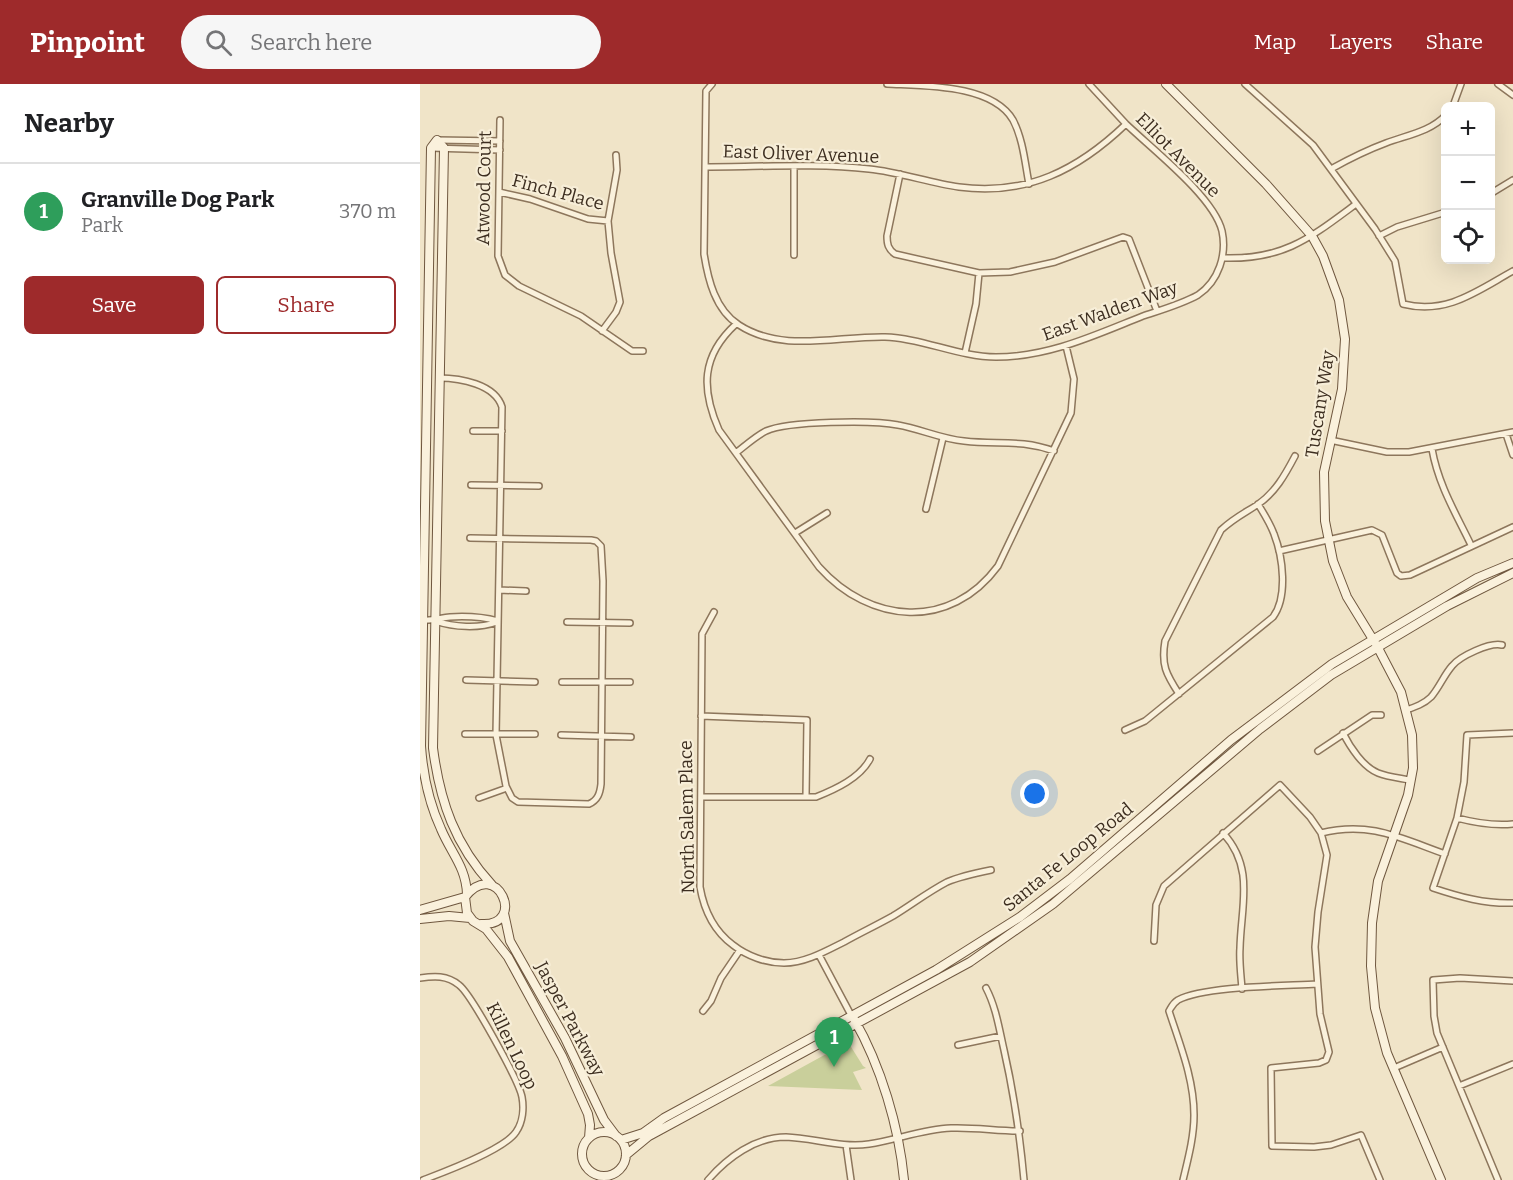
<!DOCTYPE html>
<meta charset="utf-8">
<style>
:root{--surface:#fff;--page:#f6f6f6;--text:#202124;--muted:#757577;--line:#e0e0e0;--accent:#9e2a2b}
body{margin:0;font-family:Bitter,serif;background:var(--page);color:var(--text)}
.controls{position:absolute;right:18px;top:18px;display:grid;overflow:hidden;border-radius:9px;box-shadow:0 6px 24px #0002}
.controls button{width:54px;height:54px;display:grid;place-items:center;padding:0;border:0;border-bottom:2px solid var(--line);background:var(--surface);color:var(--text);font:30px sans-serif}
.you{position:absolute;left:615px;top:710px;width:21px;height:21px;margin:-15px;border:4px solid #fff;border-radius:50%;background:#1a73e8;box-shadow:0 0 0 9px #1a73e833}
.badge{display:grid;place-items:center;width:39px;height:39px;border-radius:50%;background:var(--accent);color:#fff;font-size:20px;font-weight:700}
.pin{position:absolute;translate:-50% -50px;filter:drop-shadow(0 2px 3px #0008)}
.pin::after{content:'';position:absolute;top:32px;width:21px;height:18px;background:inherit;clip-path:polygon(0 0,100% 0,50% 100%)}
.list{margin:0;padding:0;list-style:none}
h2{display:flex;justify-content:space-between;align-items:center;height:78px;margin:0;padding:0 24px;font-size:26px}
h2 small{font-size:20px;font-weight:400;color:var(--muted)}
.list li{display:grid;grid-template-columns:39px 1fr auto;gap:18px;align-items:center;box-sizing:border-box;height:96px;padding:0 24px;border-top:2px solid var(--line)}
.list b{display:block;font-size:22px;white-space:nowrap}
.list p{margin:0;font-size:20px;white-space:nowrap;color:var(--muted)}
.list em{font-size:20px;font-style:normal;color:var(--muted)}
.actions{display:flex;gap:12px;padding:18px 24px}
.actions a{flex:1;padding:14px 0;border:2px solid var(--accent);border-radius:9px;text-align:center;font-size:21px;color:var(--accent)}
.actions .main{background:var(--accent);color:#fff}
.icon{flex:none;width:33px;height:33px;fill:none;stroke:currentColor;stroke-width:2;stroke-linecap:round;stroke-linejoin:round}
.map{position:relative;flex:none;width:1093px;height:1096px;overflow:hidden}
header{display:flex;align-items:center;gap:36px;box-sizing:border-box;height:84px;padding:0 30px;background:var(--accent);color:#fff}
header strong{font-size:28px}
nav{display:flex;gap:33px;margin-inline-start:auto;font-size:21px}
.search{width:420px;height:54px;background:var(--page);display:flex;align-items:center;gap:15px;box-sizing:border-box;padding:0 21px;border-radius:33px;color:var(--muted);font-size:22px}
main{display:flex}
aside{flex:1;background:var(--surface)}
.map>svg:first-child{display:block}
.green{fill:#c9cf9b}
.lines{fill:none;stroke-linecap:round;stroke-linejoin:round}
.street-casing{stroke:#8d765c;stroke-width:8}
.secondary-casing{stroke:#6f573f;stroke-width:10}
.street{stroke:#faf1dc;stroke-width:5}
.secondary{stroke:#faf1dc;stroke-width:8}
.labels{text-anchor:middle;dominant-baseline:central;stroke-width:4.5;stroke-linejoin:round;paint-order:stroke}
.street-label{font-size:18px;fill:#3d2e20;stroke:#f7eed8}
</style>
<header>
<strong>Pinpoint</strong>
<div class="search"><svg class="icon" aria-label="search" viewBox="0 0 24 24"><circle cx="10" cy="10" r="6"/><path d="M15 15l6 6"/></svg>Search here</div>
<nav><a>Map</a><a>Layers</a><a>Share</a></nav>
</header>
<main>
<aside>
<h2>Nearby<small></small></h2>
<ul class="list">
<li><span class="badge" style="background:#2e9e5b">1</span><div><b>Granville Dog Park</b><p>Park</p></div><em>370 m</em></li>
</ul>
<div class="actions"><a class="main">Save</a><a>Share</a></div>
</aside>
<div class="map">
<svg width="1093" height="1096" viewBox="0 0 1093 1096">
<rect width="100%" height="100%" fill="#f0e4c8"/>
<path class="green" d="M428 958 443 982 446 984 433 988 442 1006 348 1002Z"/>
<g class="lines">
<g class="street-casing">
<path id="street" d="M292 0 286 7 284 170C288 195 295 226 319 241 362 269 416 252 465 253 502 254 539 273 576 273 629 273 675 251 723 232 741 226 762 220 778 211 799 197 807 170 802 147 794 113 732 65 706 40 694 27 681 13 669 0
M467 0C504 2 572 0 593 36 603 55 605 79 609 100
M825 0 893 61 955 145 975 177 983 220C1027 231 1057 207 1093 187
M1078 0 1093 11
M1033 22 1041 0
M80 36 78 172 85 191 99 202 161 232 212 267H223
M17 56 80 57
M11 64 80 66
M286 83C340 83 395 79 449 85 480 88 509 99 539 103 607 112 658 86 706 40
M911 85C929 75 947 66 966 59 987 51 1010 48 1026 31
M480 90 467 152C467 160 468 165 475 170L559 189 590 188 635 178 703 153 709 155 737 227
M79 108 110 115 168 135 188 137
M1070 110 1093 96
M959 152 977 143 1026 128
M374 171V83
M803 174C864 176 890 154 936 120
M316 240C281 272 281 305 299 346L399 483C450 540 530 547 578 482L651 329 654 295 646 262
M182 247 196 228 200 218 191 169 188 137 197 86 196 71
M545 269 556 220 559 189
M19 294C40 294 75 300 82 323L76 651 86 702 92 714 98 718 169 720C178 716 180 709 181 700L183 497 181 462 176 457 171 456 50 454
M53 347H82
M1086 350 1093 371
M910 356 967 368H989L1093 348
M1012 365C1018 400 1036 430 1051 461
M317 368C326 361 336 352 346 347 368 337 453 336 478 341 501 345 521 355 544 357 578 361 600 355 634 367
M51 401 119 402
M506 425 523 354
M375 449 407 429
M859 467 952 446 962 451 977 489 981 492 990 491 1093 443
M79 506 106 507
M294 528 282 550 280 803C284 826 294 847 313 861 327 872 346 879 364 879 385 879 406 867 424 858 440 849 457 841 473 832 491 821 508 808 527 798 541 792 556 789 571 786
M2 536C12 537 20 534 30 533 46 532 63 533 78 537
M15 537C34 543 58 545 77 538
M147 538 210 539
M46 596 115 598
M142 598H210
M759 610C746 590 741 581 745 557L801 446C814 434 823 430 837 421 855 409 865 391 875 372
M986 626C995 623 1004 620 1011 613 1019 604 1024 591 1032 582 1040 572 1070 558 1082 561
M281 632 387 636 386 713
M705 646 725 637 853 533C868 513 863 473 854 450 850 439 844 430 838 420
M923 649C930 663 943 683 958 689 968 693 980 694 990 696
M1093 649 1047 651 1044 698 1037 734 1013 804C1040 813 1065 820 1093 819
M45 650H115
M141 651 211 653
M898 667 952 631H961
M281 713H396C416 705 440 694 450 675
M59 714 87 704
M1037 734C1056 739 1074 742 1093 740
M803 749C835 784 821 821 820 864 819 877 821 891 822 905
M901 749C950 737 980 754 1025 770
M734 857 736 821 744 802 860 701 890 733 901 749 907 771 898 828 895 863 900 930 909 968 906 976 899 979 851 984 852 1062 894 1063 911 1061 941 1051 960 1096
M399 871 431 931
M0 894C14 892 27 891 39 901 51 910 99 997 102 1013 104 1024 103 1038 96 1048 84 1066 24 1088 3 1096
M566 904C576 923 579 944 584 966 594 1010 600 1052 604 1096
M283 927 291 917 301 894 320 866
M538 961 581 952
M974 984 1023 963
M1039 1002 1093 980
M426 1061 431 1096
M288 1096C307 1074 335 1053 366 1053 394 1054 421 1064 449 1060 476 1056 503 1045 531 1044 554 1043 577 1047 600 1047
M763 1096C768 1075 774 1053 774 1031 774 995 760 961 749 927 752 922 753 919 758 916 785 902 864 902 897 900
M1078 1096 1017 949 1014 932 1013 896 1040 894 1093 897"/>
</g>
<g class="secondary-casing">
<path id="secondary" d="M746 0 846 100 892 152 903 172 919 216 925 255 922 305 904 388 905 437 913 477 927 513 957 562 981 608 992 651 993 684 988 711 958 797 952 839 951 882 955 924 967 969 1021 1096
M47 810C46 783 31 769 21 745 9 719 3 691 1 662L11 64 17 56 24 64 13 664C20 718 35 761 72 801
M0 826 45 813
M84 829 90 857 145 954 184 1036 196 1052
M0 835 29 832 50 834
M61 840C108 843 77 772 45 813L47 829 53 837 66 845 88 873 142 972 168 1030 170 1041 169 1054
M434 935C461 982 479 1043 484 1096
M162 1070a22 22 0 1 1 44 0a22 22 0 1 1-44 0Z
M201 1056 223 1049 244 1034 516 886 600 833 650 795 811 656 912 580 1057 494 1093 479
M206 1071 229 1052 550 878 633 820 840 645 911 591 1027 522 1093 489"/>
</g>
<use href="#street" class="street"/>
<use href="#secondary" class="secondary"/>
</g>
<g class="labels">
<g class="street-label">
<text transform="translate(381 70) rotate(2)">East Oliver Avenue</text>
<text transform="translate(758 71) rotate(45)">Elliot Avenue</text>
<text transform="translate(64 104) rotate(-89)">Atwood Court</text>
<text transform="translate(138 108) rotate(15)">Finch Place</text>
<text transform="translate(690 227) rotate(-20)">East Walden Way</text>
<text transform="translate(900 320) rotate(-81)">Tuscany Way</text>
<text transform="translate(267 733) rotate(-91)">North Salem Place</text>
<text transform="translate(648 773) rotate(-39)">Santa Fe Loop Road</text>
<text transform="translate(150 935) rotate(62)">Jasper Parkway</text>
<text transform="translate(92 962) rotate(64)">Killen Loop</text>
</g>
</g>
</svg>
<div class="controls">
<button>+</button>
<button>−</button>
<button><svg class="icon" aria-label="locate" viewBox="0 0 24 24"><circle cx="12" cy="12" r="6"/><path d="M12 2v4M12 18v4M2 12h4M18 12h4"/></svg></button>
</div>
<div class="you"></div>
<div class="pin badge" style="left:414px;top:983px;background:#2e9e5b">1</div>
</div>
</main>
